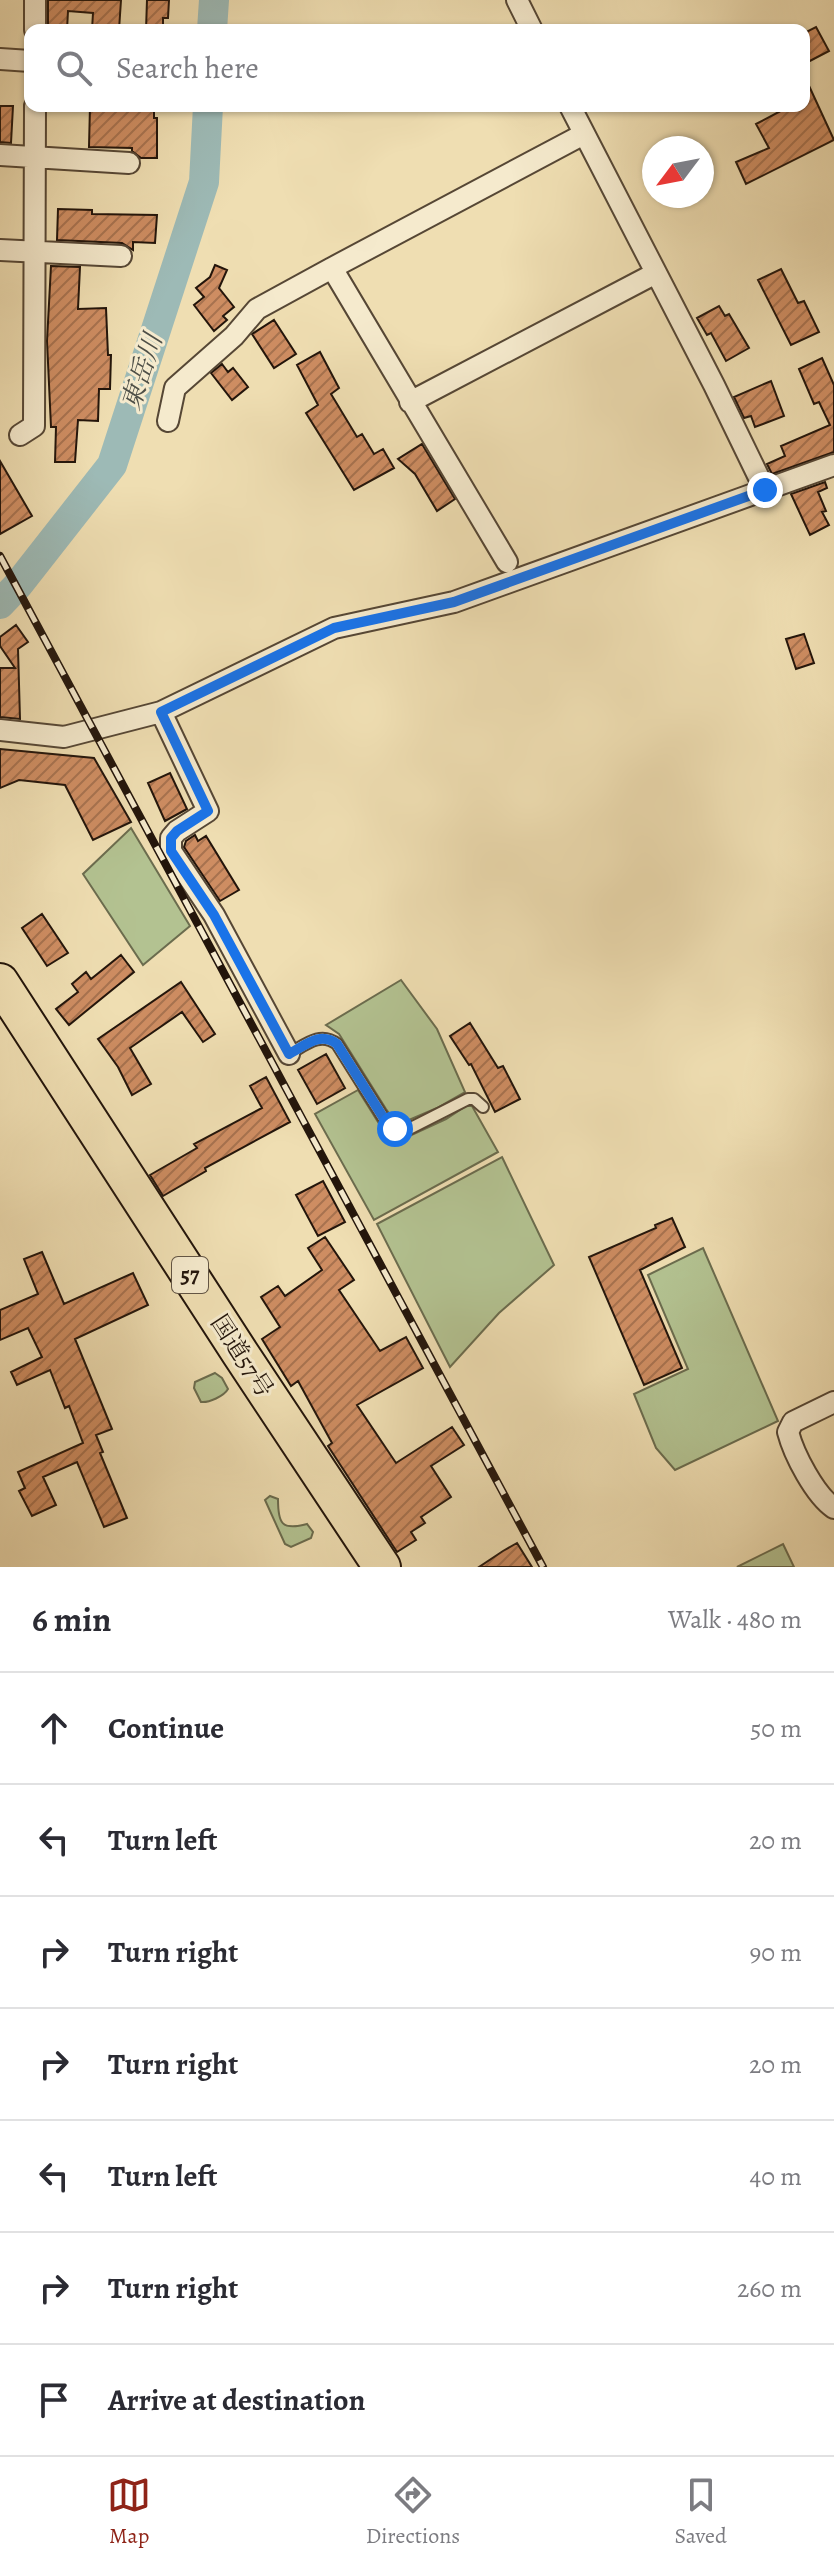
<!DOCTYPE html>
<meta charset="utf-8">
<style>
:root{--surface:#fff;--page:#f2f2f3;--text:#2b2b33;--muted:#7c7c81;--line:#e1e1e2;--accent:#8f2418}
body{margin:0;font-family:Alegreya,"Noto Serif JP",serif;background:var(--page);color:var(--text)}
.compass{position:absolute;left:642px;top:136px;width:72px;height:72px;border-radius:50%;background:var(--surface);box-shadow:0 2px 6px #0004;rotate:238deg}
.stop{position:absolute;width:24px;height:24px;margin:-18px;border:6px solid #1a73e8;border-radius:50%;background:#fff}
.stop.end{background:#1a73e8;border-color:#fff;box-shadow:0 2px 8px #0008}
.list{margin:0;padding:0;list-style:none}
h2{display:flex;justify-content:space-between;align-items:center;height:104px;margin:0;padding:0 32px;font-size:34px}
h2 small{font-size:26px;font-weight:400;color:var(--muted)}
.list li{display:grid;grid-template-columns:52px 1fr auto;gap:24px;align-items:center;box-sizing:border-box;height:112px;padding:0 32px;border-top:2px solid var(--line)}
.list b{display:block;font-size:30px;white-space:nowrap}
.list em{font-size:26px;font-style:normal;color:var(--muted)}
.icon{flex:none;width:44px;height:44px;fill:none;stroke:currentColor;stroke-width:2;stroke-linecap:round;stroke-linejoin:round}
.map{position:relative;flex:none;width:834px;height:1567px;overflow:hidden}
.search{position:absolute;background:var(--surface);box-shadow:0 2px 6px #0004;left:24px;right:24px;top:24px;height:88px;display:flex;align-items:center;gap:20px;box-sizing:border-box;padding:0 28px;border-radius:16px;color:var(--muted);font-size:30px}
.sheet{height:888px;background:var(--surface)}
nav{display:flex;justify-content:space-around;align-items:center;box-sizing:border-box;height:112px;border-top:2px solid var(--line);background:var(--surface);font-size:22px;color:var(--muted)}
nav a{display:grid;justify-items:center;gap:4px}
nav .on{color:var(--accent)}
.map>svg:first-child{display:block}
.green{fill:#b3c291;stroke:#6b6c4e;stroke-width:2}
.lines{fill:none;stroke-linecap:round;stroke-linejoin:round}
.river{stroke:#9dbab6;stroke-width:30}
.building{fill:url(#building-hatch);stroke:#23150b;stroke-width:2}
.lane-casing{stroke:#564735;stroke-width:14}
.street-casing{stroke:#564735;stroke-width:24}
.highway-casing{stroke:#23150b;stroke-width:40}
.lane{stroke:#f5eacd;stroke-width:10}
.street{stroke:#f5eacd;stroke-width:20}
.highway{stroke:#efdeb2;stroke-width:36}
.rail-casing{stroke:#23150b;stroke-width:8}
.rail{stroke:#f5eacd;stroke-width:5;stroke-dasharray:15;stroke-linecap:butt}
.route{stroke:#1a73e8;stroke-width:10}
.labels{text-anchor:middle;dominant-baseline:central;stroke-width:6;stroke-linejoin:round;paint-order:stroke}
.shield{fill:#f5eacd;stroke:#625545;stroke-width:2}
.shield-label{font-size:22px;font-weight:bold;fill:#23150b}
.street-label{font-size:24px;fill:#23150b;stroke:#f5eacd}
.water-label{font-size:26px;font-style:italic;fill:#4e4f47;stroke:#f5eacd}
</style>
<div class="map">
<svg width="834" height="1567" viewBox="0 0 834 1567">
<defs>
<pattern id="building-hatch" width="6" height="6" patternUnits="userSpaceOnUse" patternTransform="scale(2)"><rect width="6" height="6" fill="#ce8d62"/><path d="M-1 1l2-2M0 6l6-6M5 7l2-2" fill="none" stroke="#a7724f"/></pattern>
</defs>
<rect width="100%" height="100%" fill="#efdeb2"/>
<filter id="stains"><feTurbulence type="fractalNoise" baseFrequency=".0025" numOctaves="4"/><feColorMatrix values="0 0 0 0 .2 0 0 0 0 .09 0 0 0 0 .02 0 0 0 .5 -.17"/></filter>
<radialGradient id="worn" r=".72"><stop offset=".6" stop-color="#630" stop-opacity="0"/><stop offset="1" stop-color="#630" stop-opacity=".3"/></radialGradient>
<path class="green" d="M131 828 190 926 143 965 83 874Z
M401 980 437 1029 465 1092 437 1108 402 1123 394 1120 386 1109 339 1034 326 1025Z
M358 1090 383 1130 401 1140 446 1119 466 1106H472L498 1152 374 1220 315 1114Z
M502 1157 554 1265 499 1313 450 1367 377 1224Z
M703 1248 778 1421 675 1470 656 1448 634 1394 688 1369 648 1275Z
M215 1373 222 1378 228 1389C224 1396 209 1403 201 1402L194 1388 195 1382Z
M270 1496 278 1499C278 1523 281 1531 307 1524L313 1532 311 1538 291 1547 285 1544 265 1500Z
M783 1544 794 1567H737Z"/>
<g class="lines">
<path class="river" d="M212 30 214 0
M0 604 18 585 112 465 204 182 208 106"/>
</g>
<path class="building" d="M48 0H121L119 30H92L93 13 68 11 67 30H48Z
M147 0H169L168 18H163V30H146Z
M816 27 829 51 804 64V33Z
M804 75 834 140 746 184 736 162 769 148 756 124 790 106H804Z
M0 106H13L11 143 0 142Z
M90 106H154V118H157V158H141L132 151V148L89 147Z
M58 209 92 210V214L157 215 155 243 133 242V250L122 243 57 240Z
M215 265 227 270 219 288 234 307 223 316 227 320 214 331 194 305 204 297 196 288 210 277Z
M51 266 80 267 78 309 106 308 108 355H111L110 389H99L98 421 78 420 75 462H55L56 427H51L47 341Z
M781 269 798 303 804 301 819 332 791 345 758 280Z
M719 306 725 316 729 314 749 348 726 361 711 333 707 335 697 318Z
M274 320 296 354 274 368 252 334Z
M320 352 339 388 331 394 357 437 362 434 374 454 383 449 394 468 354 490 306 413 318 405 297 365Z
M822 358 834 385V452L772 474 767 464 785 456 781 446 830 425 819 402 814 404 799 369Z
M222 364 228 372 233 368 248 387 232 400 211 373Z
M771 381 784 416 755 427 751 416 744 418 734 397Z
M422 444 455 499 437 511 415 474 398 459Z
M0 461 32 516 0 534Z
M825 482 827 488 818 492 826 511 822 512 829 525 810 535 791 494Z
M16 625 28 642 18 649 20 719 0 717V668H15L0 646V637Z
M804 634 814 663 796 669 786 639Z
M0 749 94 758 131 822 93 840 65 785 19 780 0 788Z
M170 773 187 809 165 821 148 783Z
M195 835 198 841 206 836 239 890 220 901 184 847 186 841Z
M42 914 68 953 47 966 22 928Z
M121 955 134 972 69 1025 56 1009 78 992 72 984 86 972 91 979Z
M181 982 215 1034 203 1042 182 1012 130 1048 151 1084 132 1095 118 1067 98 1039Z
M470 1023 498 1068 503 1066 520 1099 495 1112 471 1064 469 1065 450 1036Z
M326 1054 345 1088 317 1104 298 1070Z
M266 1077 290 1122 205 1168 206 1171 163 1196 150 1175 197 1148 194 1144 262 1108 250 1086Z
M323 1181 345 1222 318 1236 296 1195Z
M672 1218 685 1247 640 1270 682 1368 644 1385 589 1257 656 1228 655 1225Z
M325 1237 354 1280 339 1290 380 1351 406 1337 423 1368 357 1405 396 1463 452 1427 464 1445 431 1466 451 1497 421 1517 425 1523 411 1532 416 1540 397 1552 328 1446 332 1443 298 1381 291 1386 262 1339 280 1327 261 1297 278 1286 285 1296 322 1270 308 1248Z
M42 1252 64 1304 133 1273 148 1305 75 1339 112 1429 96 1435 103 1452 100 1453 127 1518 104 1527 77 1462 43 1477 56 1505 32 1516 19 1491 25 1488 18 1472 83 1443 69 1406 65 1408 50 1370 17 1385 11 1372 42 1357 28 1328 0 1340V1310L38 1294 24 1259Z
M517 1543 532 1567H479L503 1551Z"/>
<g class="lines">
<g class="lane-casing">
<path id="lane" d="M289 1054C305 1045 320 1031 337 1044L388 1125 403 1132 468 1099H474L483 1107"/>
</g>
<g class="street-casing">
<path id="street" d="M517 0 532 30
M35 30V0
M0 59 30 61
M570 106 714 385 765 490
M0 155 129 163
M0 250 121 256
M332 268 584 134
M410 402 656 273
M168 421 175 388 234 336 257 309 332 268 507 562
M20 435 34 426 35 106
M161 712 208 811 177 831 171 838V851L214 915 289 1054
M0 730 64 737 161 712 334 628 454 602 834 465
M834 1402 793 1422 788 1432C794 1455 815 1495 834 1508"/>
</g>
<g class="highway-casing">
<path id="highway" d="M0 982 240 1353 382 1567"/>
</g>
<use href="#lane" class="lane"/>
<use href="#street" class="street"/>
<use href="#highway" class="highway"/>
<g class="rail-casing">
<path id="rail" d="M0 556 543 1567"/>
</g>
<use href="#rail" class="rail"/>
</g>
<g class="lines">
<path class="route" d="M395 1129 388 1125 337 1044C320 1031 306 1045 289 1054L214 915 171 851V838L177 831 208 811 161 712 334 628 454 602 765 490"/>
</g>
<g class="labels">
<rect class="shield" x="172" y="1257" width="36" height="36" rx="6"/>
<g class="shield-label">
<text x="190" y="1275">57</text>
</g>
<g class="street-label">
<text transform="translate(242 1356) rotate(57)">国道57号</text>
</g>
<g class="water-label">
<text transform="translate(142 372) rotate(-72)">東岳川</text>
</g>
</g>
<rect width="100%" height="100%" filter="url(#stains)"/>
<rect width="100%" height="100%" fill="url(#worn)"/>
</svg>
<svg class="compass" viewBox="-18 -18 36 36"><path d="M0-13l5 13h-10z" fill="#e53935"/><path d="M0 13l5-13h-10z" fill="#7c7c81"/></svg>
<div class="stop" style="left:395px;top:1129px"></div>
<div class="stop end" style="left:765px;top:490px"></div>
<div class="search"><svg class="icon" aria-label="search" viewBox="0 0 24 24"><circle cx="10" cy="10" r="6"/><path d="M15 15l6 6"/></svg>Search here</div>
</div>
<section class="sheet">
<h2>6 min<small>Walk · 480 m</small></h2>
<ul class="list">
<li><svg class="icon" aria-label="ahead" viewBox="0 0 24 24"><path d="M12 20V5M6 11l6-6 6 6"/></svg><div><b>Continue</b></div><em>50 m</em></li>
<li><svg class="icon" aria-label="left" viewBox="0 0 24 24"><path d="M17 20v-9H6M10 6l-5 5 5 5"/></svg><div><b>Turn left</b></div><em>20 m</em></li>
<li><svg class="icon" aria-label="right" viewBox="0 0 24 24"><path d="M7 20v-9h11M14 6l5 5-5 5"/></svg><div><b>Turn right</b></div><em>90 m</em></li>
<li><svg class="icon" aria-label="right" viewBox="0 0 24 24"><path d="M7 20v-9h11M14 6l5 5-5 5"/></svg><div><b>Turn right</b></div><em>20 m</em></li>
<li><svg class="icon" aria-label="left" viewBox="0 0 24 24"><path d="M17 20v-9H6M10 6l-5 5 5 5"/></svg><div><b>Turn left</b></div><em>40 m</em></li>
<li><svg class="icon" aria-label="right" viewBox="0 0 24 24"><path d="M7 20v-9h11M14 6l5 5-5 5"/></svg><div><b>Turn right</b></div><em>260 m</em></li>
<li><svg class="icon" aria-label="arrive" viewBox="0 0 24 24"><path d="M6 21V4h12l-3 4 3 4H6"/></svg><div><b>Arrive at destination</b></div></li>
</ul>
</section>
<nav>
<a class="on"><svg class="icon" aria-label="map" viewBox="0 0 24 24"><path d="M3 6l6-2 6 2 6-2v14l-6 2-6-2-6 2zM9 4v14M15 6v14"/></svg>Map</a>
<a><svg class="icon" aria-label="directions" viewBox="0 0 24 24"><path d="M12 3l9 9-9 9-9-9zM9 14v-3h6M13 9l2 2-2 2"/></svg>Directions</a>
<a><svg class="icon" aria-label="saved" viewBox="0 0 24 24"><path d="M7 4h10v16l-5-4-5 4z"/></svg>Saved</a>
</nav>
